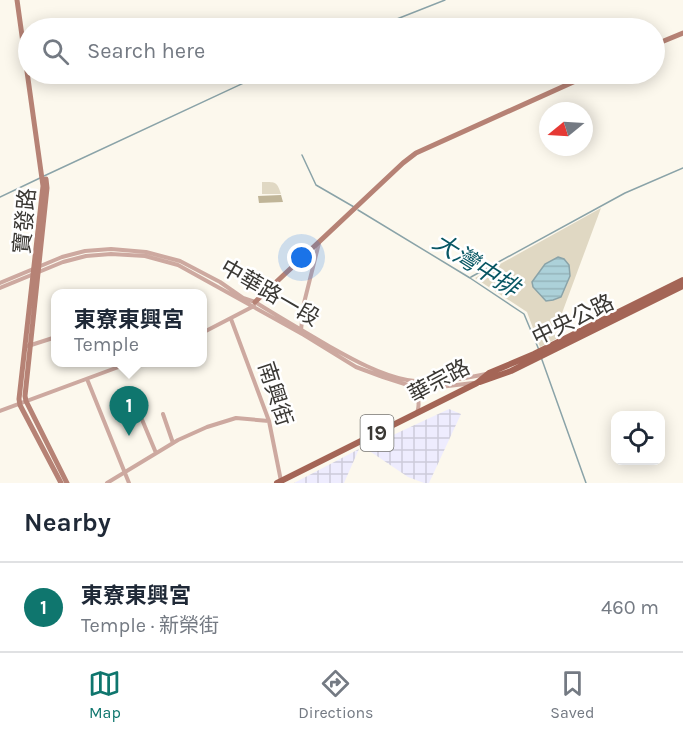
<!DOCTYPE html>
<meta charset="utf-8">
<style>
:root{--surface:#fff;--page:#f6f6f7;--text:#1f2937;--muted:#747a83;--line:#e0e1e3;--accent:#0f766e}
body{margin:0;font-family:Karla,"Noto Sans TC",sans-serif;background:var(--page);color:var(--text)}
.controls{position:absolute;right:18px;bottom:18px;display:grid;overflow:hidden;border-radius:12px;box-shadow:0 3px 15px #0003}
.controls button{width:54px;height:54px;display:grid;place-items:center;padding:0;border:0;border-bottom:2px solid var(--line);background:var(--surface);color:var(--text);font:30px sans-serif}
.compass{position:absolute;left:539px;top:102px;width:54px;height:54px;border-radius:50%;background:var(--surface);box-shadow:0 3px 15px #0003;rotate:252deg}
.you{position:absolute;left:302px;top:258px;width:21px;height:21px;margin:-15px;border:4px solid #fff;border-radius:50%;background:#1a73e8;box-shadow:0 0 0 9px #1a73e833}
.badge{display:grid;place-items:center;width:39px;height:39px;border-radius:50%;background:var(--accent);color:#fff;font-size:20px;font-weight:700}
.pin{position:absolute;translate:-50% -50px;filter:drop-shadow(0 2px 3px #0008)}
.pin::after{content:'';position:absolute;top:32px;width:21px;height:18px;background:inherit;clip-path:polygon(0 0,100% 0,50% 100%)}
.popup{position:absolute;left:51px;top:289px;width:156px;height:78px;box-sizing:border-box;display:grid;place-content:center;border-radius:12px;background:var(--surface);filter:drop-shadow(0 2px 4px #0005);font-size:20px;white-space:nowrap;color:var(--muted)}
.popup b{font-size:22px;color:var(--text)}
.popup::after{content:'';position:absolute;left:50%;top:100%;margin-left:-12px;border:12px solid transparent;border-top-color:var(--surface)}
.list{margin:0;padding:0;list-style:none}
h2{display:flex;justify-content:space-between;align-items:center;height:78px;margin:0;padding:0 24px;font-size:26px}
h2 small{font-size:20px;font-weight:400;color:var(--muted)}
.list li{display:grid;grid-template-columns:39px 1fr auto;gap:18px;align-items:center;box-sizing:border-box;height:90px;padding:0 24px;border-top:2px solid var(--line)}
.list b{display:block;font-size:22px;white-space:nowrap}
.list p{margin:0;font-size:20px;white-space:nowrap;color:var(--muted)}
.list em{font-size:20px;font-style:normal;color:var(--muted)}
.icon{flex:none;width:33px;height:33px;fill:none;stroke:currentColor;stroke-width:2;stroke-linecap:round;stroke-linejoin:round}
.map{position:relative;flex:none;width:683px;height:483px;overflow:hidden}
.search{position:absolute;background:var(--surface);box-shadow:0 3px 15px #0003;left:18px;right:18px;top:18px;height:66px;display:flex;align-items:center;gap:15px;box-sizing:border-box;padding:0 21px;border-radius:33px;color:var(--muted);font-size:22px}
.sheet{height:168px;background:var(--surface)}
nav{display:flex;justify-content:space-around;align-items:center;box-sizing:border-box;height:84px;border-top:2px solid var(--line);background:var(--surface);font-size:16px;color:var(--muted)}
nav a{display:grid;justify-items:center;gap:3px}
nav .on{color:var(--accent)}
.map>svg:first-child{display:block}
.industrial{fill:url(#industrial-grid)}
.green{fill:#e0d8c3}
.forest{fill:url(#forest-firs)}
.water{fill:url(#water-rules);stroke:#8aa3a8;stroke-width:1.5}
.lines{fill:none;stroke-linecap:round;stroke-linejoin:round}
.stream{stroke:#8aa3a8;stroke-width:1.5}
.street{stroke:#cda9a0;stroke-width:4}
.secondary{stroke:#b68275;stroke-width:5}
.primary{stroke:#a46556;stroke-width:6}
.labels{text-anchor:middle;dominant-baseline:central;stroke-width:5;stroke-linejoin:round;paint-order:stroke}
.shield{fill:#fff;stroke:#757471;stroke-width:1.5}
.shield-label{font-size:21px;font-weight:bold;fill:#3a3834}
.street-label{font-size:22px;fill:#3a3834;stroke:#fff}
.water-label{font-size:24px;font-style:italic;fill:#075663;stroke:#fff}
</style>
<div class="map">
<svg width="683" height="483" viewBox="0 0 683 483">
<defs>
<pattern id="industrial-grid" width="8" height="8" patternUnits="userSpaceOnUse" patternTransform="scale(1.5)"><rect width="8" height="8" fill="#eeecfe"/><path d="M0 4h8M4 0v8" fill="none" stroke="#cdcbda"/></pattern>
<pattern id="forest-firs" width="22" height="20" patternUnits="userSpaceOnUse" patternTransform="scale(1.5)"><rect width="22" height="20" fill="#c0b598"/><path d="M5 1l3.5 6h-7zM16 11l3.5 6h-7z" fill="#9d947d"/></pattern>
<pattern id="water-rules" width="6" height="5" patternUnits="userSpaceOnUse" patternTransform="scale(1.5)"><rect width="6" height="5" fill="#acd1d9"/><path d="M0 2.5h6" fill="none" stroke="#95b4bb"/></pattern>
</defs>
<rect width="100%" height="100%" fill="#fcf8ed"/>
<path class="industrial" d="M449 409 461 414 429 483H424L408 477 365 448Z
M359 449 344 483H294Z"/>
<path class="green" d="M262 182C275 182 277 181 281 194H262Z
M601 208 555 332 556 339 540 347 527 312 475 278Z"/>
<path class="forest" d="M281 195 283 202 259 203 258 196Z"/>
<path class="water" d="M558 257 564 259 569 265 570 276 561 297 553 300 546 301 533 287 532 282 545 264Z"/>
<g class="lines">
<path class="stream" d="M374 28 445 0
M302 155 316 185 354 207
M44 176 263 74
M0 197 40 178
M358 210 470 278 524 314 539 350
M471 277 625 193 683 168
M541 357 586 483"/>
<path class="street" d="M0 283 62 257 85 251 111 249 146 252 180 261 220 282 243 298 255 302C279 317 303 331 327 345 352 359 378 374 407 380 431 385 462 379 486 374
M0 288 63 262 86 256 111 254 145 256 178 265 304 335 356 367 383 377 411 386 440 387 473 383
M180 294 188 292 191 294
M231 319 269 421 281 481
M301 330 304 303 319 243
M202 333 254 306
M28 346 56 337
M87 379 129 483
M411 385C417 394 421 402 417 413
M138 410 156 453
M0 411 132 362
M163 414 173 443
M107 483 178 440 207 427 236 418 269 421"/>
<path class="secondary" d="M17 0 43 186 19 399 20 405 61 483
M654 45 683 33
M46 179 47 188 25 396 26 401 67 483
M255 302 403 163 416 153 591 74"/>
<path class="primary" d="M480 382 511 371 683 286
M277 483 477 383 489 373 534 354 683 280"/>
</g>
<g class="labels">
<rect class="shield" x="360.5" y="415" width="33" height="36" rx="4.5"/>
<g class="shield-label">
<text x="377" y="433">19</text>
</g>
<g class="street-label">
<text transform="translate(25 221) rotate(-85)">寶發路</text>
<text transform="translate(270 293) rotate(30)">中華路一段</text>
<text transform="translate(573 320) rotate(-26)">中央公路</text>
<text transform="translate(439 381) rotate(-28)">華宗路</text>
<text transform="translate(275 394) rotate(72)">南興街</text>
</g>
<g class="water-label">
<text transform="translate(476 265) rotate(32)">大灣中排</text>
</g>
</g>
</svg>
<div class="controls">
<button><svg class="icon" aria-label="locate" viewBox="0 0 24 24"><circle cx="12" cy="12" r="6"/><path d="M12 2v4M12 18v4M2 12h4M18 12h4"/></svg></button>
</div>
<svg class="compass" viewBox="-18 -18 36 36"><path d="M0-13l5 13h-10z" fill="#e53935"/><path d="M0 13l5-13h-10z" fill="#747a83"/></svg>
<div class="you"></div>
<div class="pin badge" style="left:129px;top:436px">1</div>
<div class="popup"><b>東寮東興宮</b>Temple</div>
<div class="search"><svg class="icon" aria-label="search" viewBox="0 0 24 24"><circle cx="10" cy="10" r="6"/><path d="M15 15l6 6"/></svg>Search here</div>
</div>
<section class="sheet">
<h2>Nearby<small></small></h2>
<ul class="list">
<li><span class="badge">1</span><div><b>東寮東興宮</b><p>Temple · 新榮街</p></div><em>460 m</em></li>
</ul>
</section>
<nav>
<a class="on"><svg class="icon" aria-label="map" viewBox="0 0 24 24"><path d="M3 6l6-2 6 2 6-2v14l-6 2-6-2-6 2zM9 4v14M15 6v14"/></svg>Map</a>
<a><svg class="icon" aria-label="directions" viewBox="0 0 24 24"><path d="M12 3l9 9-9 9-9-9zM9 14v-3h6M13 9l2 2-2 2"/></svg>Directions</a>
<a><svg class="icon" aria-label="saved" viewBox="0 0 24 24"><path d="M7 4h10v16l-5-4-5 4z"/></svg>Saved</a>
</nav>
